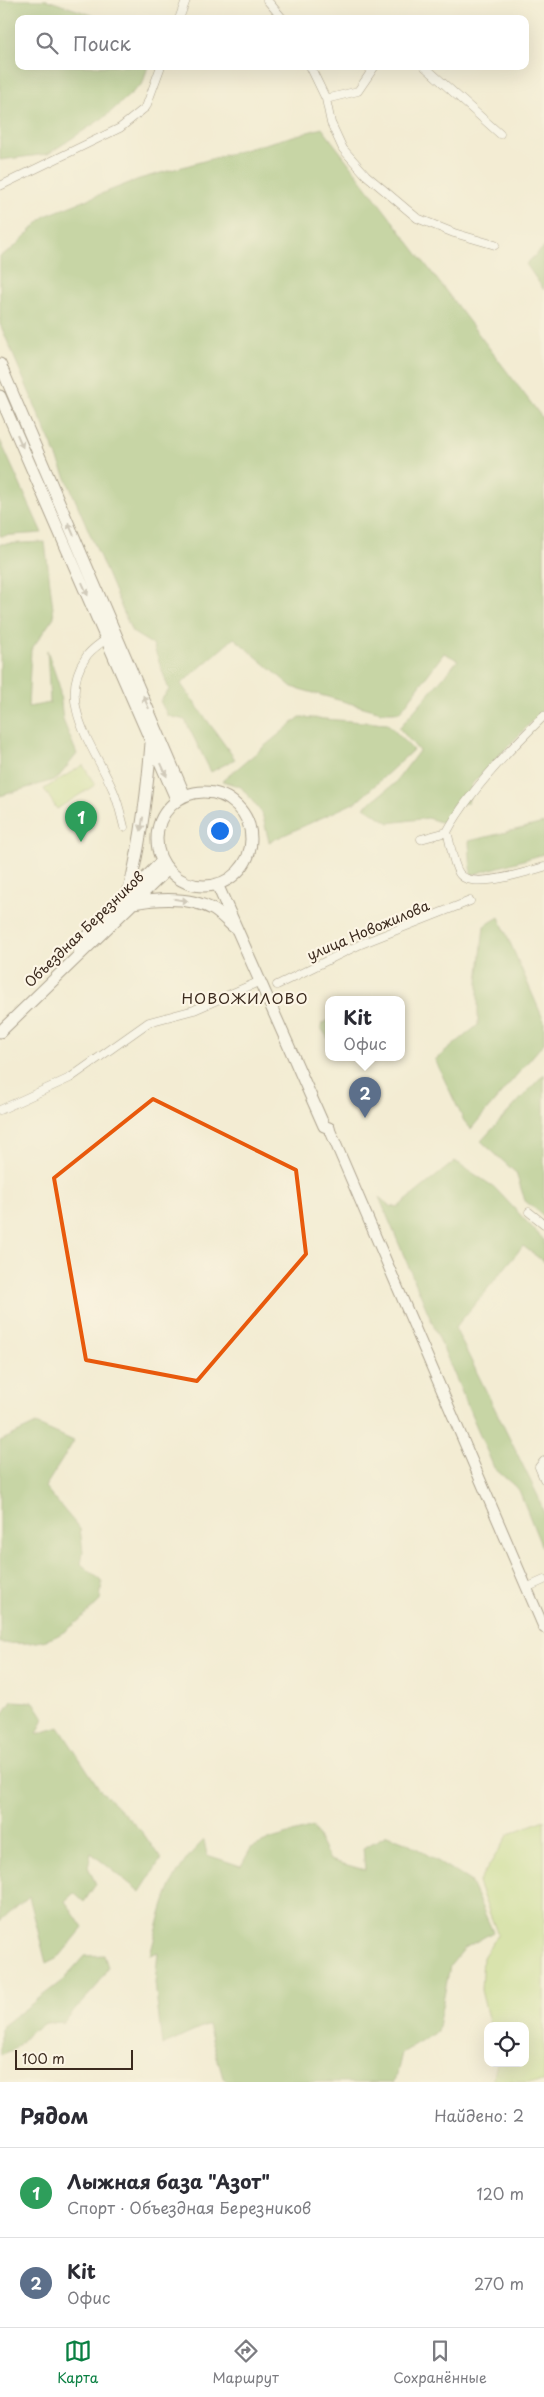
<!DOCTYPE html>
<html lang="ru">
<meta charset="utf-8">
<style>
:root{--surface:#fff;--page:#f7f7f7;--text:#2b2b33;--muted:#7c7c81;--line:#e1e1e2;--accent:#0b8043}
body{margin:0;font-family:"Playpen Sans",sans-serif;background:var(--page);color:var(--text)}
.controls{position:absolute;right:15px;bottom:15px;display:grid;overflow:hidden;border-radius:10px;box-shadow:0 5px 20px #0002}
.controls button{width:45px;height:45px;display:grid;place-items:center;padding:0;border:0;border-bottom:1px solid var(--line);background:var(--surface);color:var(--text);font:25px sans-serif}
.scale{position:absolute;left:15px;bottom:12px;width:118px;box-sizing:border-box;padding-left:5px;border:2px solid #3b2a1e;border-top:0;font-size:14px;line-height:18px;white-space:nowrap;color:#3b2a1e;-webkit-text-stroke:4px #fcf5e5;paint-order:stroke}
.you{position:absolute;left:219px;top:830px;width:18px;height:18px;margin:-12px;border:4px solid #fff;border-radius:50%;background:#1a73e8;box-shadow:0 0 0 8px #1a73e833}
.badge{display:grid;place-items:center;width:32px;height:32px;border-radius:50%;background:var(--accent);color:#fff;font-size:16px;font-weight:700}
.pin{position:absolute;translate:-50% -41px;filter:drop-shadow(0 1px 2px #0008)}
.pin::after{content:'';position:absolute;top:26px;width:18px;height:15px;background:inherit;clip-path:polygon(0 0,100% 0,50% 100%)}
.popup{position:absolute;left:325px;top:996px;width:80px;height:65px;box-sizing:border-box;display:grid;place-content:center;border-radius:10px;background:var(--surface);filter:drop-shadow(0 1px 4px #0005);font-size:16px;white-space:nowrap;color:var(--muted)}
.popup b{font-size:19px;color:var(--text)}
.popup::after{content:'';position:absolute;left:50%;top:100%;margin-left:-10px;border:10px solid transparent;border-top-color:var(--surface)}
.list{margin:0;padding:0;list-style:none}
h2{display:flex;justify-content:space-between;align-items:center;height:65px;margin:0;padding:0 20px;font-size:21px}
h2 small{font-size:16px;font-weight:400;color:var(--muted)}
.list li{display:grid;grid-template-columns:32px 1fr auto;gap:15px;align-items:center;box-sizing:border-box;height:90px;padding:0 20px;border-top:1px solid var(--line)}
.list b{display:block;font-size:19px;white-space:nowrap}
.list p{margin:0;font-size:16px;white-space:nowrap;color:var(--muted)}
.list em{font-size:16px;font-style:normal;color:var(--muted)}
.icon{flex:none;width:28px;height:28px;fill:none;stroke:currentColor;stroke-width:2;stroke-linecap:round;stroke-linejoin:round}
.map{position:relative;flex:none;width:544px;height:2082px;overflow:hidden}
.search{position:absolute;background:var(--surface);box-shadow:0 5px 20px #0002;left:15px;right:15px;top:15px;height:55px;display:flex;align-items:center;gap:12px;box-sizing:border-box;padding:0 18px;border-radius:10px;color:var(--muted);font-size:19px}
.sheet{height:245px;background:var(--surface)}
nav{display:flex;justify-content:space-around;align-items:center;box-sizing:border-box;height:70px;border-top:1px solid var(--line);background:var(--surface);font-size:14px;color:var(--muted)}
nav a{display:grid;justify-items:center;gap:2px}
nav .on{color:var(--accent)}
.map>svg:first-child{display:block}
.green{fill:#bad87e;stroke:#7a814e}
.forest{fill:#93b86d;stroke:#677146}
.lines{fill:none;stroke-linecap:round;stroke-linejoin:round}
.minor-casing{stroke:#574739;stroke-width:9}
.major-casing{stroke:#574739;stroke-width:12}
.highway-casing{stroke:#574739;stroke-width:13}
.minor{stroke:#fff;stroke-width:8}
.major{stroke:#fff;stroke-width:10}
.highway{stroke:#fff;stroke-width:11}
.oneway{fill:#a79f9a}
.marked{fill:none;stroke:#e8590c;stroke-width:4;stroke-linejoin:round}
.labels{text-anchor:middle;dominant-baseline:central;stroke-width:4.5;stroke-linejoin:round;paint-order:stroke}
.street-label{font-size:14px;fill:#3b2a1e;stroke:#fcf5e5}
.neighbourhood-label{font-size:15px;letter-spacing:1px;fill:#3b2a1e;stroke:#fcf5e5}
</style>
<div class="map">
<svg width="544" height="2082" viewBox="0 0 544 2082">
<rect width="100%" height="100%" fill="#fcf5e5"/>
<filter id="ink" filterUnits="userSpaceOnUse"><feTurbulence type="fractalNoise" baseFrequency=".02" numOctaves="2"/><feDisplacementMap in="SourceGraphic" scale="10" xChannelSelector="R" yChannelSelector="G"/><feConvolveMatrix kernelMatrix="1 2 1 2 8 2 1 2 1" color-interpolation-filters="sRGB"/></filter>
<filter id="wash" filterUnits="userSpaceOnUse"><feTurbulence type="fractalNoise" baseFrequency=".0096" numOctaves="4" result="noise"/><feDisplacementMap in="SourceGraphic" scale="20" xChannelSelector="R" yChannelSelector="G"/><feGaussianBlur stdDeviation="1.12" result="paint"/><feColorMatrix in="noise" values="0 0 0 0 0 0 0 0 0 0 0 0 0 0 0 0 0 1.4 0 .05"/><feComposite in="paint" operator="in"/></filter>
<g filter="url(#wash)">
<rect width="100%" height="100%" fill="#f3ecd3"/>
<path class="green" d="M83 765 95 785 57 809 44 789Z
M544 1820V2082H493L497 2063H525V2026H490L481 1990 483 1957 498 1935 478 1883 509 1834Z"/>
<path class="forest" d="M0 0H47L104 19H19V66H148L143 83 106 116 48 154 0 160Z
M322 128 544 420V709L472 784 468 803H454L446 824 428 818 389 823 364 807 394 784 419 751 399 728 458 660 444 653 400 712H381L292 687 234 638 181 684 235 759 211 772 185 720 168 716 160 701 169 690 153 645 132 632 0 324V256L12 249 45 216 139 179Z
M544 247V290L526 264Z
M0 440 42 533 0 536Z
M45 542 54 617 31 650 28 707 50 703 47 650 59 685 63 720 77 754 57 779 0 796V544Z
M300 717 388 724 413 750 358 801 269 842 262 813 241 787 222 781Z
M544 823V854L471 875 469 841Z
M499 917 544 1021V1043L471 1129 464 1121 435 1060 478 1025V982L484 926Z
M329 1020V1040L321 1028 322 1023Z
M544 1074V1216L525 1201 516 1173 481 1141Z
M455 1161 494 1187 544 1240V1262L523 1246 455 1328 538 1496 544 1514V1553L519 1490 494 1468 379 1197 390 1206 398 1207Z
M36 1424 74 1441 45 1487 80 1529 83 1551 81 1564 102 1581 100 1601C63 1636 53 1646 0 1643V1441Z
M12 1701 34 1702 44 1718 37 1734 59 1727 99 1788 143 1833 161 1859 140 1892 91 1853 88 1867 96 1884 84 1902 74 1893 65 1901 83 1928 60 1956 46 1963 29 1896 0 1922V1719Z
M313 1827 330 1860 365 1870 363 1848 387 1835 408 1843 470 1881 493 1932 465 1948 450 1966 437 2032 402 2053 395 2082H228L223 2078 208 2025 162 2046 155 1983 158 1952 150 1955C163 1908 167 1875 204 1840L207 1855 241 1866 251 1848 271 1839Z
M104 1955 108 1967 97 1986 64 2022 46 2023 29 2033 15 2049 0 2055V2028L63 1980 84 1956Z"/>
</g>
<g filter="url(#ink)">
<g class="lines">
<g class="minor-casing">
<path id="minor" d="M267 0 283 19
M179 19 186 0
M310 66 326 99 331 123 343 149 366 175 417 218 454 233 495 245
M424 66 500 134
M326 99 358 91 375 66
M0 186 120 128 146 107 161 66
M106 639C100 644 90 650 86 657 55 702 95 748 113 790 118 801 121 815 124 827
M447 832C469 791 511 748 544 716
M447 832C451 844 452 862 459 873 470 891 526 872 544 867
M421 839 447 832
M277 985 361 944 470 901
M0 1110 70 1078 149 1022 194 1010 256 983
M529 1212 544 1224
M544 1461 539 1467 544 1479
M526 1588 544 1580"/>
</g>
<g class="major-casing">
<path id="major" d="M329 1128 544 1628"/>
</g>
<g class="highway-casing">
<path id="highway" d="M0 364 185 796
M0 396 177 801
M157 839a47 47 0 1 1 94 0a47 47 0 1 1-94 0Z
M217 884 324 1126 329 1128
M128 894C141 844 147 794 151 743
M133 903C160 898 190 896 214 910 222 915 228 923 235 928
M77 947 162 861
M0 1032 168 869"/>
</g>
<use href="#minor" class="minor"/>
<use href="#major" class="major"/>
<use href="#highway" class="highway"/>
</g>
<defs><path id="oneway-solid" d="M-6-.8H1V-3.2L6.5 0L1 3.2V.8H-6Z" transform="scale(1.25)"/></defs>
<g class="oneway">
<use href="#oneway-solid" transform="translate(20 441) rotate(66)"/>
<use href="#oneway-solid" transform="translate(71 529) rotate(-113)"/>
<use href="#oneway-solid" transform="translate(85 589) rotate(66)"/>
<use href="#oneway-solid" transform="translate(146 702) rotate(-114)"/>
<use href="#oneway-solid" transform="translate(164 770) rotate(66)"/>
<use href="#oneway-solid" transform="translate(142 824) rotate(99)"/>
<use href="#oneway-solid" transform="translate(181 900) rotate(9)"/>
</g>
</g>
<path d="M0 0H544V2082H0ZM153 1099 296 1170 306 1254 197 1381 86 1360 54 1178Z" fill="#f3ecd3" fill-opacity=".55" fill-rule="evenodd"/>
<path class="marked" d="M153 1099 296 1170 306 1254 197 1381 86 1360 54 1178Z"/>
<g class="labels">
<g class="street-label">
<text transform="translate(84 929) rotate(-44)">Объездная Березников</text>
<text transform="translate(368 930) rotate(-23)">улица Новожилова</text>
</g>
<g class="neighbourhood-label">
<text x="245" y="997">НОВОЖИЛОВО</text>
</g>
</g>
</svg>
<div class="controls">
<button><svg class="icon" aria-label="locate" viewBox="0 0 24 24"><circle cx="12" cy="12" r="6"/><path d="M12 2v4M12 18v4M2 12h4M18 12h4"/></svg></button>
</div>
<div class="scale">100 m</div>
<div class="you"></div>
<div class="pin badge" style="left:81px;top:842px;background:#2e9e5b">1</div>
<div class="pin badge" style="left:365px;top:1118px;background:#5c6f8a">2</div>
<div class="popup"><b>Kit</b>Офис</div>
<div class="search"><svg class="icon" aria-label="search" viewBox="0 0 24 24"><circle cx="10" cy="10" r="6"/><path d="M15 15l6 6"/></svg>Поиск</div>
</div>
<section class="sheet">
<h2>Рядом<small>Найдено: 2</small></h2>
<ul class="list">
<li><span class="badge" style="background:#2e9e5b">1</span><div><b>Лыжная база &quot;Азот&quot;</b><p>Спорт · Объездная Березников</p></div><em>120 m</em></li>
<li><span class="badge" style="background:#5c6f8a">2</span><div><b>Kit</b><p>Офис</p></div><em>270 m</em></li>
</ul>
</section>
<nav>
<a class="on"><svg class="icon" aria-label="map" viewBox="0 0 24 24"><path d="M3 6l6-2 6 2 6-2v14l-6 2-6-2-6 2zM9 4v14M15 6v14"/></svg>Карта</a>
<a><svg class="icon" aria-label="directions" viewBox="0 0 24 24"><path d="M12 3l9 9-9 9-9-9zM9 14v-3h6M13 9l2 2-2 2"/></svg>Маршрут</a>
<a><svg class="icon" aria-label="saved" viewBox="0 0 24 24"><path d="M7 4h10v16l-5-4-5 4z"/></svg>Сохранённые</a>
</nav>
